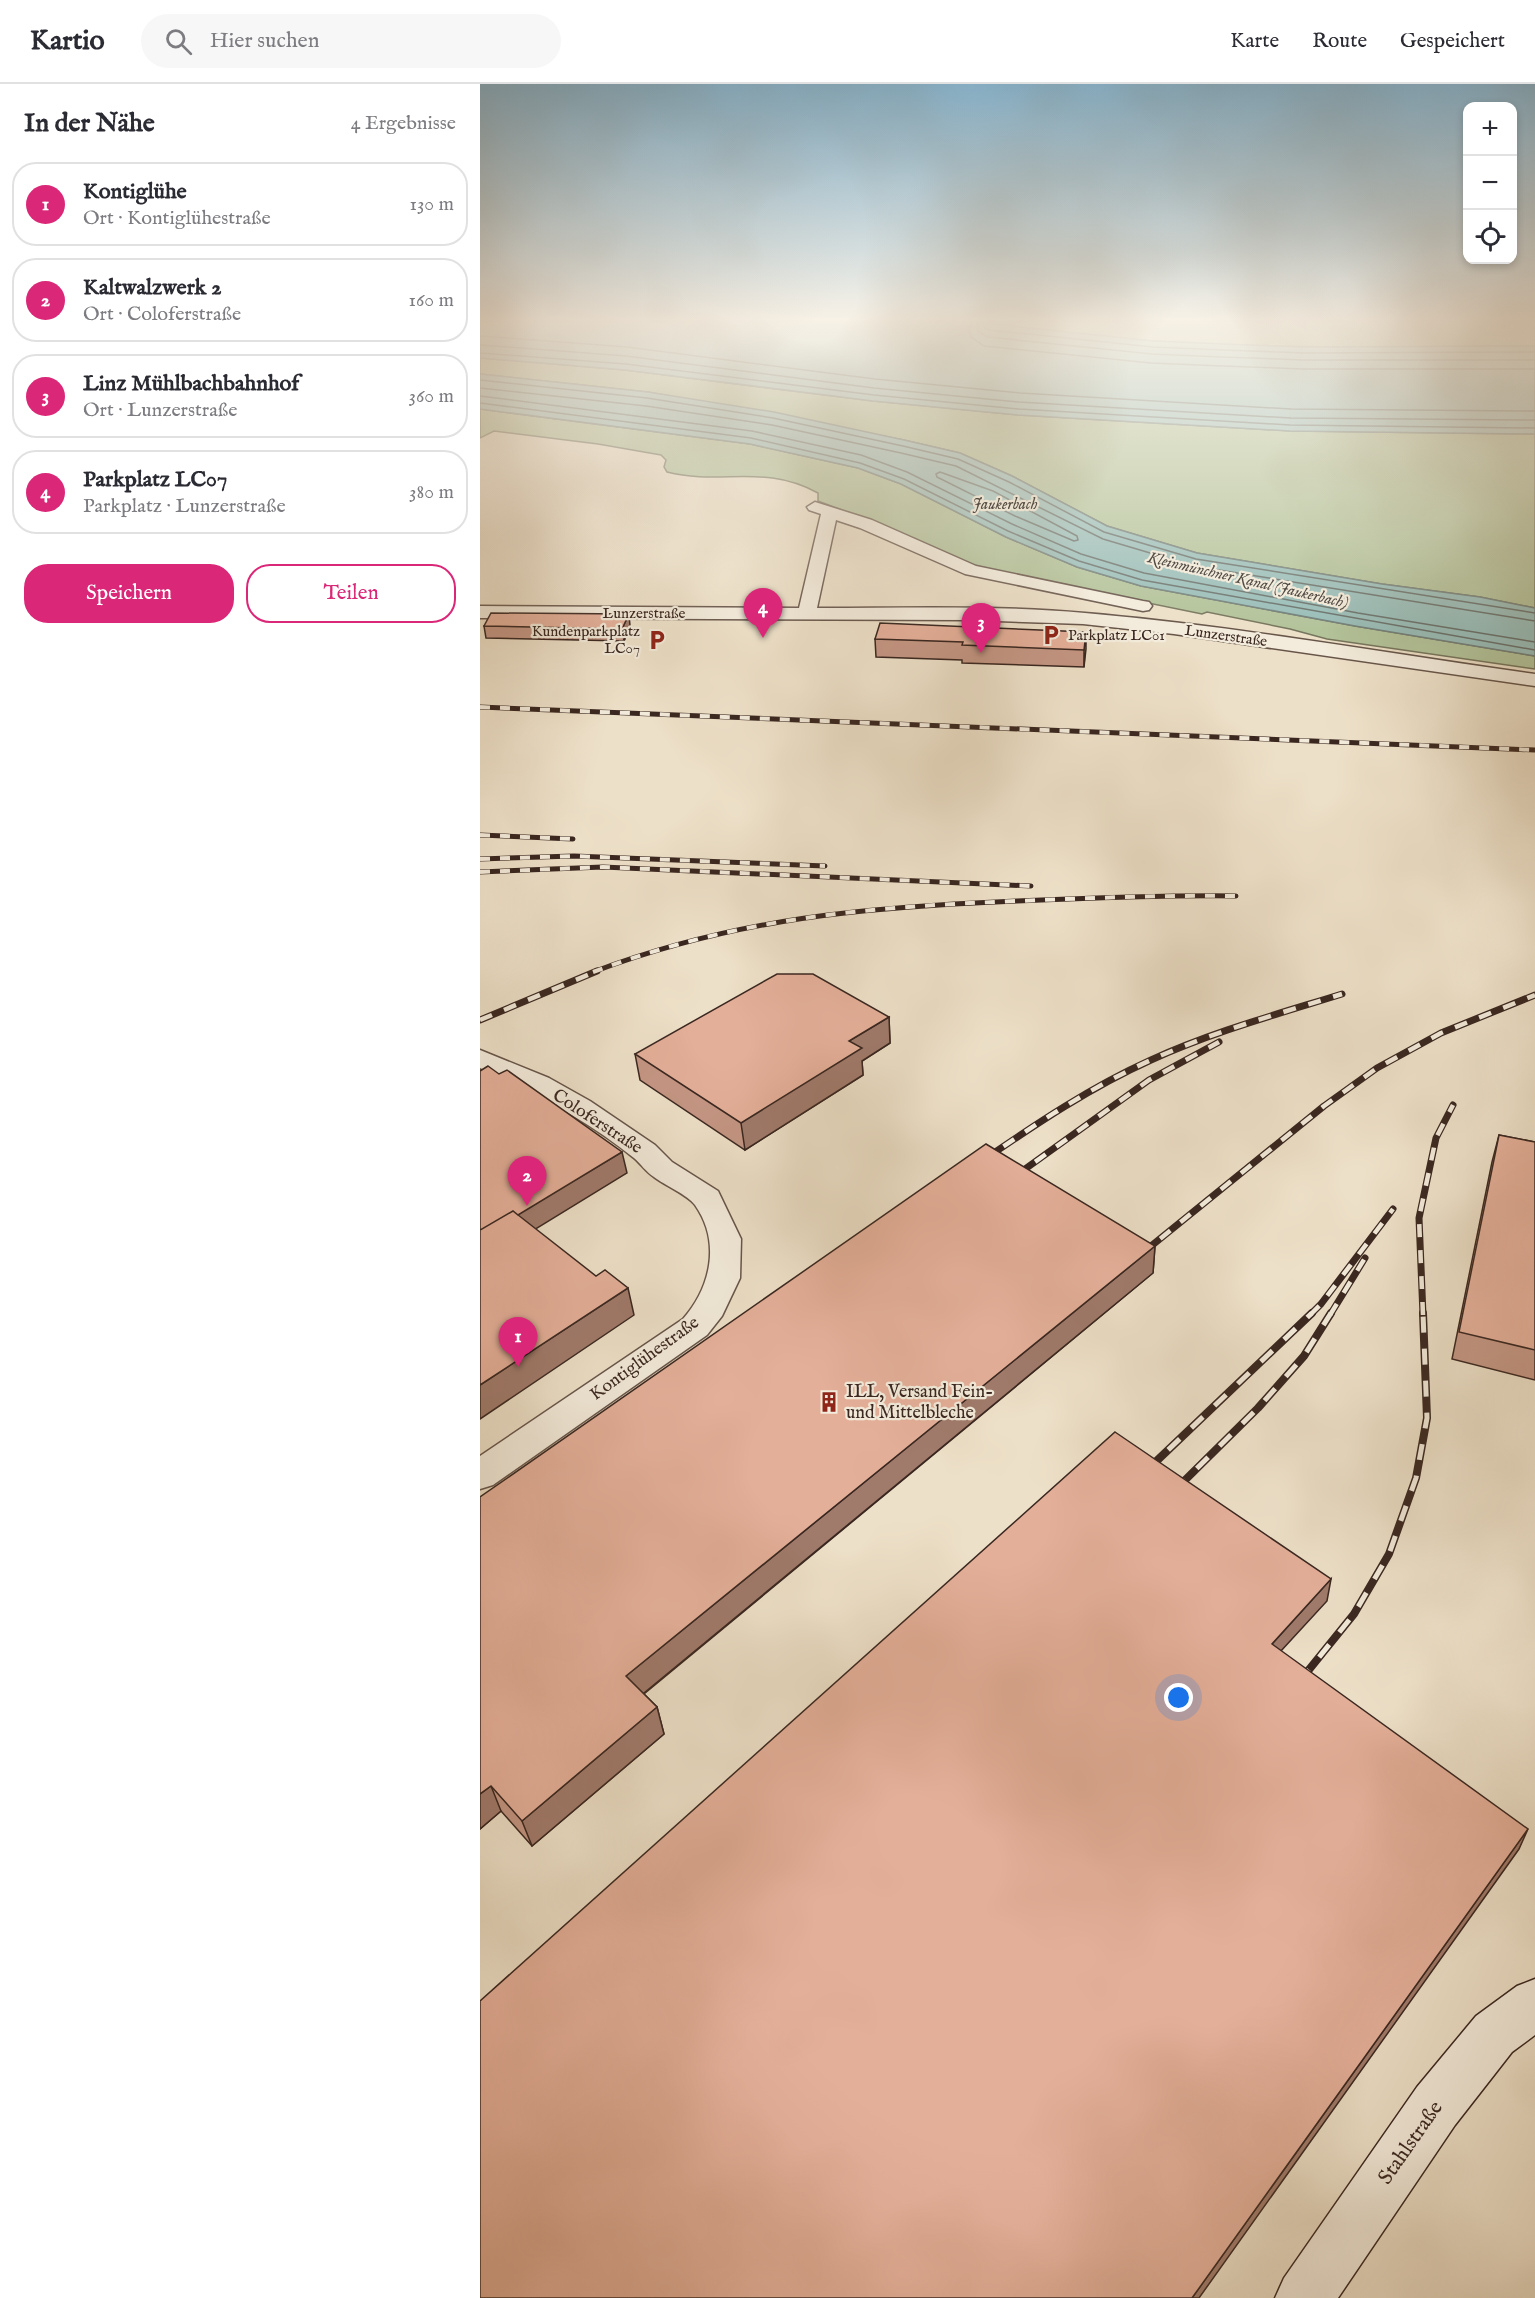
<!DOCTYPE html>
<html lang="de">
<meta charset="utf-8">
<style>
:root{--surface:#fff;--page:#f7f7f7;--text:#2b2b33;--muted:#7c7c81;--line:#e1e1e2;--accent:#db2777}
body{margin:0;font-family:"IM FELL English",serif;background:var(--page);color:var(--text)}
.controls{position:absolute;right:18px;top:18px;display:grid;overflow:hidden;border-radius:12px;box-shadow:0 3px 9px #0003}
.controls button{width:54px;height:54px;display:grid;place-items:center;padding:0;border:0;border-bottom:2px solid var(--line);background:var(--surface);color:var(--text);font:30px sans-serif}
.you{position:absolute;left:699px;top:1614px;width:21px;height:21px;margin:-15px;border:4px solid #fff;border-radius:50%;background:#1a73e8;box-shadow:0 0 0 9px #1a73e833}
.badge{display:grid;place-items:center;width:39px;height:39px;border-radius:50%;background:var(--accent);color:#fff;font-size:20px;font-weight:700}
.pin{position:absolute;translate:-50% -50px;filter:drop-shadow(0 2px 3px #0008)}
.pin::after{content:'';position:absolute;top:32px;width:21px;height:18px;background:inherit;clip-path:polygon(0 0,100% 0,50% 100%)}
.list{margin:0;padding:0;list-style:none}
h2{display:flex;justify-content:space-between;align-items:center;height:78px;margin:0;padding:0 24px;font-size:26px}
h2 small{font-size:20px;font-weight:400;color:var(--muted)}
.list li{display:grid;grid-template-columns:39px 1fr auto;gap:18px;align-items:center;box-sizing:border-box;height:84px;margin:0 12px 12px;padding:0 12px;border:2px solid var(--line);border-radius:24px}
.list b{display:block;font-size:22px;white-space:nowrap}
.list p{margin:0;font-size:20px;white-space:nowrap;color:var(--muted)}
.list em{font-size:20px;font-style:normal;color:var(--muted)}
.actions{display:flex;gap:12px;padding:18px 24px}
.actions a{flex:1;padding:14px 0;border:2px solid var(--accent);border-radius:24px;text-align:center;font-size:21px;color:var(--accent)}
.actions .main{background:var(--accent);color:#fff}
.icon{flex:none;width:33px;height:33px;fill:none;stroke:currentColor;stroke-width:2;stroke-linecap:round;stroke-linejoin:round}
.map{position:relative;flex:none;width:1055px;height:2214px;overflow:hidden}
header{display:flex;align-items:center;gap:36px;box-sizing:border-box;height:84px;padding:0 30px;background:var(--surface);border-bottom:2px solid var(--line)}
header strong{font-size:28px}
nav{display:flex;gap:33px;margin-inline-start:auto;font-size:21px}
.search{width:420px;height:54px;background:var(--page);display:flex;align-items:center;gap:15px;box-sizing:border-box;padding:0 21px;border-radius:33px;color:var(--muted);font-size:22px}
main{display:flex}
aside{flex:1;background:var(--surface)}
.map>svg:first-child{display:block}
.green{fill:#b3c39a;stroke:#76755d;stroke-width:1.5}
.water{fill:#99bdb8;stroke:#73817b;stroke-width:1.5}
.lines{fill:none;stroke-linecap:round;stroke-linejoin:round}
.shore{stroke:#6a726c;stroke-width:1.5}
.street-casing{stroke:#67554a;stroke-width:3}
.secondary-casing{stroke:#3a2720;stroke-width:3}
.street{fill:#f3ebdb;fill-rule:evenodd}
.secondary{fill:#f3ebdb;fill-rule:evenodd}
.rail-far2-casing{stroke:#3a2720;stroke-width:5}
.rail-far1-casing{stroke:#3a2720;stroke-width:7}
.rail-casing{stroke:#3a2720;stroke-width:8}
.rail-far2{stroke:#f3ebdb;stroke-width:4;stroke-dasharray:10;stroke-linecap:butt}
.rail-far1{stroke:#f3ebdb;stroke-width:4.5;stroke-dasharray:13;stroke-linecap:butt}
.rail{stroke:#f3ebdb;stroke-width:5;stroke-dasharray:16;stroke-linecap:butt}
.wall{fill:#c49684;stroke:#3a2720;stroke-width:1.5}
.shaded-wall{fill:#a07a6b;stroke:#3a2720;stroke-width:1.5}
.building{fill:#e4af99;stroke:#3a2720;stroke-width:1.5}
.labels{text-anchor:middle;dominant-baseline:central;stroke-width:4.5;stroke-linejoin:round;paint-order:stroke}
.far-street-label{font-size:15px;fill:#3a2720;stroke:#f3ebdb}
.far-poi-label{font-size:15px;fill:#3a2720;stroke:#f3ebdb;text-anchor:end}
.far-water-label{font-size:16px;font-style:italic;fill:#524c46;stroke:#f3ebdb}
.street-label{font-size:18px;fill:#3a2720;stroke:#f3ebdb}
.poi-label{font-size:18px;fill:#3a2720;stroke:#f3ebdb;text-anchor:start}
.near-street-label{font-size:21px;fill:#3a2720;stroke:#f3ebdb}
</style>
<header>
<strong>Kartio</strong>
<div class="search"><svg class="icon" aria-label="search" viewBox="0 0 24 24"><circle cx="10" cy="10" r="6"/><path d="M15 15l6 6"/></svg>Hier suchen</div>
<nav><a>Karte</a><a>Route</a><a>Gespeichert</a></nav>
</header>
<main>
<aside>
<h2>In der Nähe<small>4 Ergebnisse</small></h2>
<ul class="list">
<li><span class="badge">1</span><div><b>Kontiglühe</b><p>Ort · Kontiglühestraße</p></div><em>130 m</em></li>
<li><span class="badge">2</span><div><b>Kaltwalzwerk 2</b><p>Ort · Coloferstraße</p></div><em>160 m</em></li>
<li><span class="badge">3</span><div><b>Linz Mühlbachbahnhof</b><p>Ort · Lunzerstraße</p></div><em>360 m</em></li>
<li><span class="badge">4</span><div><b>Parkplatz LC07</b><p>Parkplatz · Lunzerstraße</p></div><em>380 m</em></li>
</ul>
<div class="actions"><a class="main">Speichern</a><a>Teilen</a></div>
</aside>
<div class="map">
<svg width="1055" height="2214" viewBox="0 0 1055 2214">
<rect width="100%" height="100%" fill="#ede0c8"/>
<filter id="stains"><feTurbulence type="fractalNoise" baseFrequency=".00333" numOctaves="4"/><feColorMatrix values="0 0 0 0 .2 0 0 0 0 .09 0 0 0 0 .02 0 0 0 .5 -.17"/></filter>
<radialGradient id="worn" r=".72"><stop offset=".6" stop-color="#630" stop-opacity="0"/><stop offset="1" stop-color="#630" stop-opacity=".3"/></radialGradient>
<path class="green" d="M483 237H1055V262C928 262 800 266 673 257 610 252 547 244 483 237Z
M0 274 145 286 393 317 538 331 810 347 1055 350V524L1000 513 902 500 717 469 627 442 532 392 480 369 424 356 168 308 0 290Z
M0 325 270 360 378 384 421 400 526 453 597 483 661 502 875 542 1055 572V585L847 555 810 545 727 528 722 530 546 494 490 480 402 441 338 417V409C284 379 241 402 187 388L184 383 186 376 181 371 118 360 14 347 0 354Z"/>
<path class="water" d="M0 237H483L673 257 743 260 825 263 1055 262V350L810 347 538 331 393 317 145 286 0 274Z
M0 290 168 308 294 328 424 356 480 369 532 392 627 442 717 469 902 500 1000 513 1055 524V572L875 542 661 502 597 483 526 453 421 400 378 384 270 360 0 325Z"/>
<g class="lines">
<path class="shore" d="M487 237 491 253 504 262 671 279 742 282 824 285H1055
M496 237 498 247 508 253 672 270 742 273 824 276H1055
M503 237 504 243 509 246 673 263 742 266 825 269 1055 268
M0 252 147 263 395 295 540 309 811 325 1055 327
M0 261 146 272 394 304 539 318 811 334 1055 336
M0 269 146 280 394 311 539 325 810 341 1055 344
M0 296 167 314 293 334 423 362 478 375 529 398 624 448 716 475 1055 529
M0 304 166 322 292 341 421 369 476 382 623 455 714 482 1055 537
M0 312 272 347 381 371 427 388 532 440 601 470 664 489 878 529 1055 558
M0 319 271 354 380 379 424 395 528 447 599 477 662 496 1055 566
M460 388 513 407 597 452 598 456 594 457 535 432 457 393 456 390Z"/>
<g class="street-casing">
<path id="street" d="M335 418 392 436 496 482 663 517 669 518 672 522 669 526 663 527 485 490 380 444 356 436 337 524C426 524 517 521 605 529 756 542 905 569 1055 590V602L694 550 603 540 489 536 0 534V522L319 524 341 430 329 426 327 423Z
M0 966 69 994 110 1017 175 1061 192 1078 238 1107 261 1155 260 1194 242 1232 227 1251 13 1401 0 1405V1372L203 1235C231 1203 241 1158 215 1121 208 1111 184 1101 174 1093 166 1088 161 1080 154 1074 107 1036 54 1008 0 984Z"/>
</g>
<g class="secondary-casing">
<path id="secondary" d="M1055 1895V1951L1032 1968 975 2041 858 2214H795L804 2194 937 2003 996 1932 1037 1902Z"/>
</g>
<use href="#street" class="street"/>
<use href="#secondary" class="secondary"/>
<g class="rail-far2-casing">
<path id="rail-far2" d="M0 623 1055 666
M0 751 93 755
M0 775 94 772 345 782
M0 788 123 783 551 802
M113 888C257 834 385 823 537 817 610 814 683 811 756 812"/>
</g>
<g class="rail-far1-casing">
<path id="rail-far1" d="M0 936 117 887
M502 1077C556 1040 611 1003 671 976 732 948 798 930 862 910
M534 1093 669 996 739 958
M660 1171 844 1022 897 984 961 949 1055 911
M830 1231 841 1220 913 1125
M850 1231 885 1174
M943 1231 939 1134 956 1054 973 1021"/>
</g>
<g class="rail-casing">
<path id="rail" d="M665 1388 832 1229
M694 1407 778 1324 824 1272 851 1229
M819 1598 874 1530 909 1470 936 1394 947 1334 943 1229"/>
</g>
<use href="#rail-far2" class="rail-far2"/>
<use href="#rail-far1" class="rail-far1"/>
<use href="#rail" class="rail"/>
</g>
<path class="wall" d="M4 542H150L144 557 6 554Z
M606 548 604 583 482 579V576L396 573 395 555Z
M409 933 410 959 382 977 383 991 265 1066 160 996 155 970Z
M1019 1051 1055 1058V1296L972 1275 1012 1078Z
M675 1162 673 1189 164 1610 177 1623 184 1650 52 1762 21 1727 0 1745V1413Z"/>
<path class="shaded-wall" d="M149 530 150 542 144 557 142 545Z
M606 548V565L604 583V566Z
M409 933 410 959 382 977 383 991 265 1066 261 1039 369 957Z
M142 1068 147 1089 0 1179V1153Z
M675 1162 673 1189 153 1618 146 1592Z
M148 1204 154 1231 0 1335V1301Z
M851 1495 847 1517 788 1581 792 1560Z
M177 1623 184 1650 52 1762 42 1737Z
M11 1702 21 1727 0 1745V1710Z
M1048 1745 1039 1765 719 2214H712Z"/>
<path class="building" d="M11 529 149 530 142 545 4 542Z
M400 539 606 548 604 566 482 561 483 558 395 555Z
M297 890H333L409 933 369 957 382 964 261 1039 155 970Z
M8 982 19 990 27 986 142 1068 38 1131 33 1127 0 1146V987Z
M1019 1051 1055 1058V1266L979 1248Z
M506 1060 675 1162 146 1592 177 1623 42 1737 11 1702 0 1710V1413Z
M33 1127 116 1192 125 1186 148 1204 0 1301V1146Z
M635 1348 851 1495 792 1560 1048 1745 712 2214H0V1917Z"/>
<linearGradient id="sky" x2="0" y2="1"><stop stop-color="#88b8d5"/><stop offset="0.43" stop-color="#f7f1e6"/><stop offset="1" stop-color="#f7f1e6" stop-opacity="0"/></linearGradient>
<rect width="1055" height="547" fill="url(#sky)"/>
<defs>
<g id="parking-bare" transform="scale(1.62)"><path d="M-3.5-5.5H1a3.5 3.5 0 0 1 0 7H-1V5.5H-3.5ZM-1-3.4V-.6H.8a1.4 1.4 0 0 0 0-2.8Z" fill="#8f2418" stroke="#f3ebdb" stroke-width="2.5" paint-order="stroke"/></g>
<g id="building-bare" transform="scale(1.62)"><path d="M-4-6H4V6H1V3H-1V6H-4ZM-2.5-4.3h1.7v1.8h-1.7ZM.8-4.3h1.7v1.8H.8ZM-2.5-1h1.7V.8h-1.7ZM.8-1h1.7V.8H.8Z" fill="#8f2418" stroke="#f3ebdb" stroke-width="2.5" paint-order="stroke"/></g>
</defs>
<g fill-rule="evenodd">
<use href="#parking-bare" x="571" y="551"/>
<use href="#parking-bare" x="177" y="556"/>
<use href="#building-bare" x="349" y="1318"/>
</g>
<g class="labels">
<g class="far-street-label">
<text x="164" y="529">Lunzerstraße</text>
<text transform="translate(746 552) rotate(8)">Lunzerstraße</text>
</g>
<g class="far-poi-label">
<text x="160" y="547">Kundenparkplatz<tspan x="160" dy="17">LC07</tspan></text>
<text x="588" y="551" text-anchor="start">Parkplatz LC01</text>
</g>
<g class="far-water-label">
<text x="525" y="421">Jaukerbach</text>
<text transform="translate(768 497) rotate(13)">Kleinmünchner Kanal (Jaukerbach)</text>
</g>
<g class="street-label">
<text transform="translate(117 1038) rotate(33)">Coloferstraße</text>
<text transform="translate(165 1275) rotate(-36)">Kontiglühestraße</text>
</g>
<g class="poi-label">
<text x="366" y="1308">ILL, Versand Fein-<tspan x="366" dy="21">und Mittelbleche</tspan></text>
</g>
<g class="near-street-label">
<text transform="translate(931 2059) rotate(-55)">Stahlstraße</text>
</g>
</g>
<rect width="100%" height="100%" filter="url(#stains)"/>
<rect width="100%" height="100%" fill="url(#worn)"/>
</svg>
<div class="controls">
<button>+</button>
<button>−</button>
<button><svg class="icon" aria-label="locate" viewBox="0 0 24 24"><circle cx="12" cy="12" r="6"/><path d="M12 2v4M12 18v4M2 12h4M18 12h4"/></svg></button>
</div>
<div class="you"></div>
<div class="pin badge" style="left:38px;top:1283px">1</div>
<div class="pin badge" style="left:47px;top:1122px">2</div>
<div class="pin badge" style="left:501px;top:569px">3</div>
<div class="pin badge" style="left:283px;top:554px">4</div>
</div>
</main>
